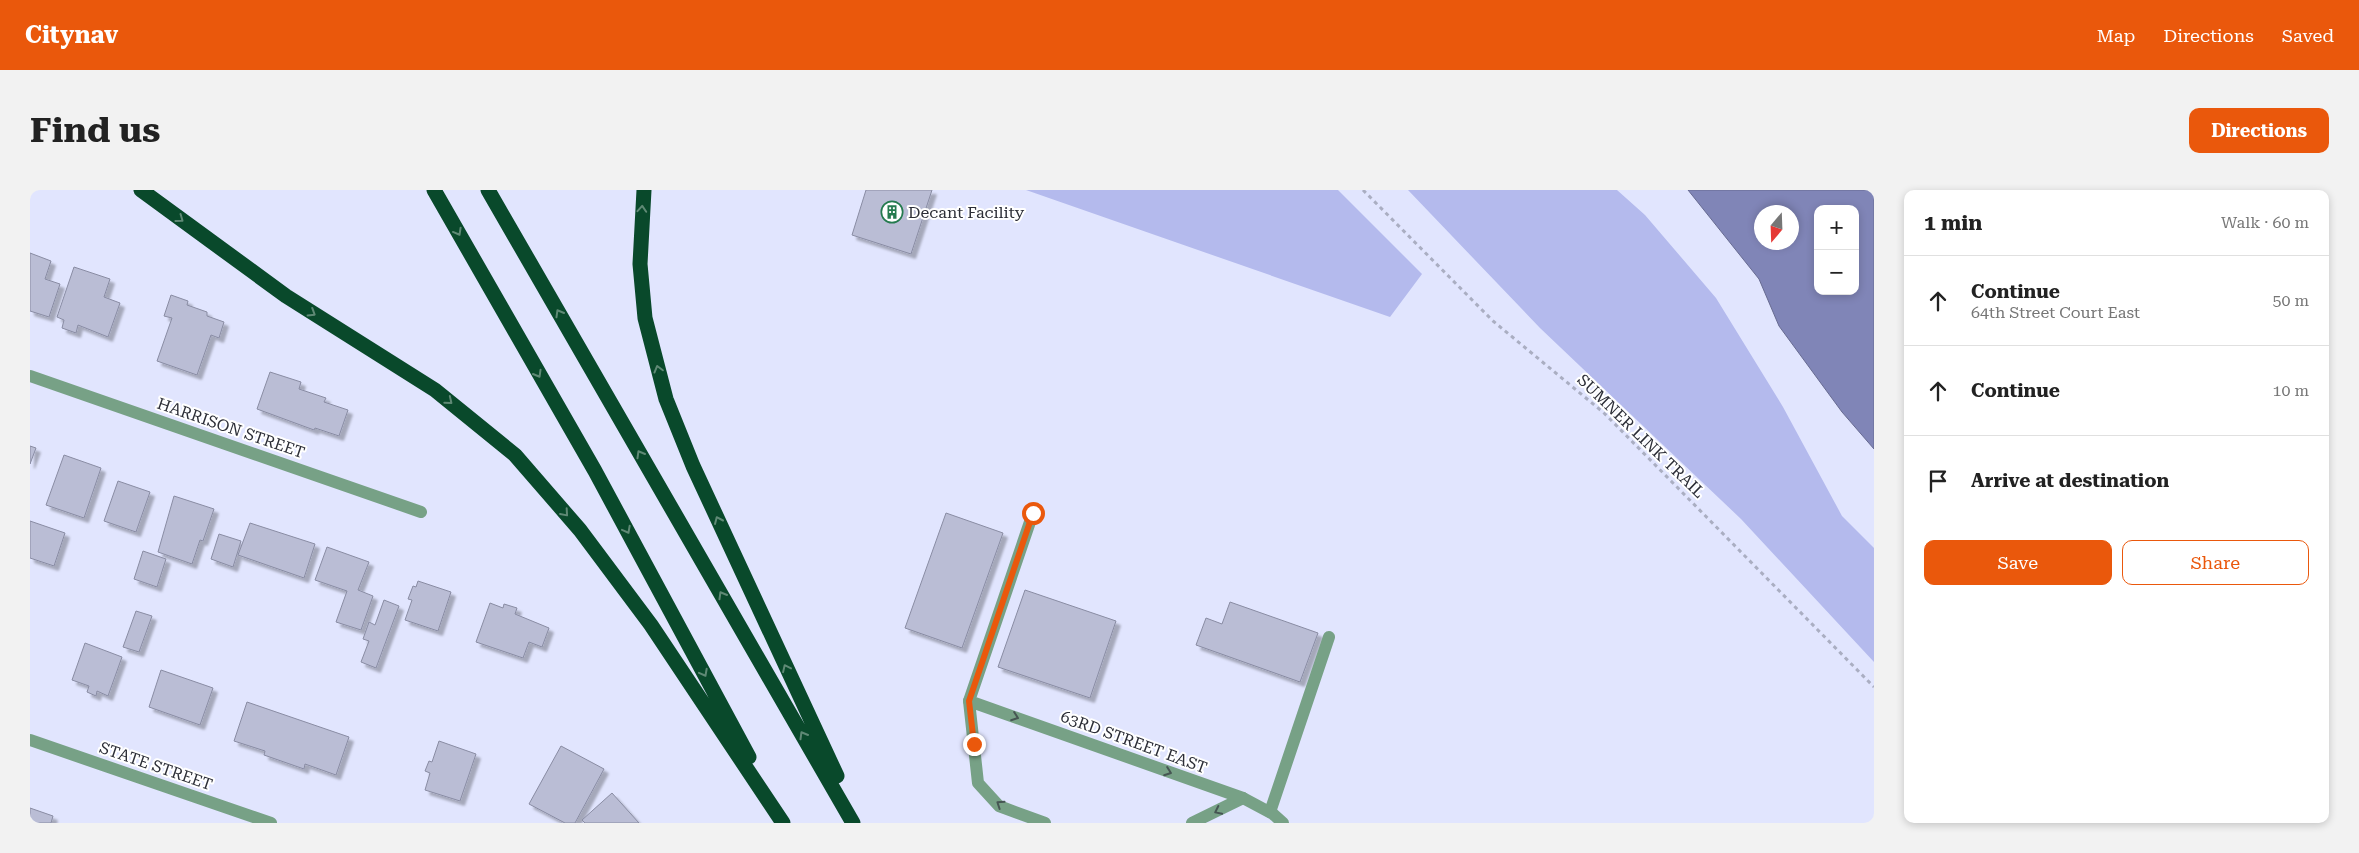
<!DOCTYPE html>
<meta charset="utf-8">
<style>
:root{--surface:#fff;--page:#f2f2f2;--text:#222;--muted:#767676;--line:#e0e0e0;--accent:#ea580c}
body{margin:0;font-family:"Roboto Serif",serif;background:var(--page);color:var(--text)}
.controls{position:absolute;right:15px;top:15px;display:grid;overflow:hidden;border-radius:10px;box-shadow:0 2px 8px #0003}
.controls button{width:45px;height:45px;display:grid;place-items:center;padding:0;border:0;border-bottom:1px solid var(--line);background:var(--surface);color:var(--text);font:25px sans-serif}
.compass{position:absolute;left:1724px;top:15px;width:45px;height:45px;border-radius:50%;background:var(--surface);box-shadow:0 2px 8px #0003;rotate:199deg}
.stop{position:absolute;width:15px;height:15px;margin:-11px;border:4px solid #ea580c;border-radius:50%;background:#fff}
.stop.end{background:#ea580c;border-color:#fff;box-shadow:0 1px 5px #0008}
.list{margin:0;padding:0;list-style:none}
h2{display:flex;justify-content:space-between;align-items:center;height:65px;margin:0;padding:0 20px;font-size:21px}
h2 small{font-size:16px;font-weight:400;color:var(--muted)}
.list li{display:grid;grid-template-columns:32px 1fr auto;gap:15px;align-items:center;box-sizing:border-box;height:90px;padding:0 20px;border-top:1px solid var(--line)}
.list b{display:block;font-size:19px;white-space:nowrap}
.list p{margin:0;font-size:16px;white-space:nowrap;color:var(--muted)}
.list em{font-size:16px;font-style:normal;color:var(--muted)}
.actions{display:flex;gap:10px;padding:15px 20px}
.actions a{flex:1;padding:11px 0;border:1px solid var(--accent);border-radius:10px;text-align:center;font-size:18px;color:var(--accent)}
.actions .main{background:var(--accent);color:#fff}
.icon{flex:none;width:28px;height:28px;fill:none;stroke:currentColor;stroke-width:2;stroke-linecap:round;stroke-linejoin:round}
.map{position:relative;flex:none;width:1844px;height:633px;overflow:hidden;border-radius:10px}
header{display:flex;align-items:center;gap:30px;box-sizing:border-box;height:70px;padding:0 25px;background:var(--accent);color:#fff}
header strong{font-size:24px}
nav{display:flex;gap:28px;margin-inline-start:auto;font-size:18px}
.intro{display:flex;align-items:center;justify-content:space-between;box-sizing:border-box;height:120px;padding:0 30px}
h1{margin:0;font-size:35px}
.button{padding:12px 22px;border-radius:10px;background:var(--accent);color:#fff;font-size:18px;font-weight:700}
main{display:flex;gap:30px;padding:0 30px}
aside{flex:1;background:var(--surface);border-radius:10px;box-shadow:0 2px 8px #0003}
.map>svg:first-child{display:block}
.green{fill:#b4baed}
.water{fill:#8085b7;stroke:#676b91;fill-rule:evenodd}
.building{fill:#babdd5;stroke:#898ca3;filter:url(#shadow)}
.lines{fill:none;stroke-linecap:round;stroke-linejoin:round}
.path{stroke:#aaaec2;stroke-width:3;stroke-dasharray:4 4;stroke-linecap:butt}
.lane{stroke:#77a186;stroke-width:12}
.street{stroke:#77a186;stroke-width:12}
.highway{stroke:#09492b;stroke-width:15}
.oneway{stroke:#5f8975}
.oneway2{stroke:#465653}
.route{stroke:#ea580c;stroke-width:6}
.labels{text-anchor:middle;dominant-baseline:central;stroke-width:4;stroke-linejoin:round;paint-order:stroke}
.poi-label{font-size:16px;fill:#2c2e37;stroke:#fff;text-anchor:start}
.street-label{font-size:16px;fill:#2c2e37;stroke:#fff}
</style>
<header>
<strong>Citynav</strong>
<nav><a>Map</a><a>Directions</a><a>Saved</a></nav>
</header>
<div class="intro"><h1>Find us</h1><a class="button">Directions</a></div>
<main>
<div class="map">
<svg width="1844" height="633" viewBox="0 0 1844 633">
<defs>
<filter id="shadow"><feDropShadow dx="4.5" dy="4.5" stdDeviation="1" flood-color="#0004"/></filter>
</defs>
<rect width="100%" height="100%" fill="#e1e5fe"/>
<path class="green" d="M996 0H1308L1392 84 1360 127Z
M1378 0H1587L1615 25 1686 108 1753 217 1812 326 1844 358V472L1711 329 1510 138Z"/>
<path class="water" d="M1658 0H1844V259L1812 222 1749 136 1729 89ZM1788 19H1825V101H1788ZM1732 22H1762V52H1732Z"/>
<path class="building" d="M836 0H902L881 64 822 45Z
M0 63 21 71 15 89 30 94 19 127 0 121Z
M44 77 80 89 74 107 90 113 78 147 48 135 46 143 32 138 34 130 27 127Z
M141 105 158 111 157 115 177 122V126L194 132 189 148 181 145 167 185 127 171 142 128 134 126Z
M240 182 271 192 269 199 296 208 294 212 318 220 309 246 285 238 284 240 227 219Z
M0 256 6 258 0 274Z
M34 265 71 278 54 328 16 315Z
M88 291 120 302 106 342 74 331Z
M144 306 184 319 173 351 170 350 162 374 128 362Z
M916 323 973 343 932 458 875 438Z
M0 331 35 343 24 376 0 368Z
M220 333 285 354 274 388 208 365Z
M189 344 211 351 203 377 181 369Z
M297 357 339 372 328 400 343 406 331 440 306 432 317 401 285 390Z
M113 361 136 369 127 397 104 389Z
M388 391 421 402 408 441 375 430 382 410 378 409 383 396 386 397Z
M995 400 1086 431 1060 508 968 477Z
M354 410 369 416 346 478 331 472 339 451 333 449 339 432 345 435Z
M1200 412 1288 443 1270 492 1166 455 1176 428 1192 434Z
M460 413 473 418 474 414 487 418 485 424 519 438 512 457 499 452 493 468 446 452Z
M106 421 122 426 109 462 93 457Z
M55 453 92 467 78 506 67 501 66 506 57 502 59 496 42 490Z
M131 480 183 498 170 535 119 517Z
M217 512 319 547 306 585 275 574 274 579 234 565 235 561 204 551Z
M409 551 446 564 430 611 395 600 400 583 395 581 399 571 402 572Z
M531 556 574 579 545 633H535L499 614Z
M582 603 609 633H555L552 630Z
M0 618 23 626 21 633H0Z"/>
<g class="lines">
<path class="path" d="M1333 0 1463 131 1574 223 1844 497"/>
<path class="lane" d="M939 511 948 593 969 616 1015 633
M1240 622 1299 447
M1162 633 1213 608"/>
<path class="street" d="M0 186 391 322
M1003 323 939 511 1213 608 1243 624 1253 633
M0 550 241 633"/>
<path class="highway" d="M111 0 256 106 405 200 485 265 550 340 621 435 753 633
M404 0 565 281 719 567
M458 0 823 633
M614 0 610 74 615 128 636 209 663 276 807 586"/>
</g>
<defs><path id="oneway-chevron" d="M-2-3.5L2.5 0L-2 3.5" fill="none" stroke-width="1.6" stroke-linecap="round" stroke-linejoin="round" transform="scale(1.25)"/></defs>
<g class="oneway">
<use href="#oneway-chevron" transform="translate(612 19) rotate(-86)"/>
<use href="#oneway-chevron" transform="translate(150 29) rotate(36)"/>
<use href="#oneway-chevron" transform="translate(428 42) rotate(61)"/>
<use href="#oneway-chevron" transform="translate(282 123) rotate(32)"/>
<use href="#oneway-chevron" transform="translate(529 123) rotate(-120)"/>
<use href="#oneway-chevron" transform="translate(628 179) rotate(-105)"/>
<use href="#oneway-chevron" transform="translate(508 184) rotate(60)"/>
<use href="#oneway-chevron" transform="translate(419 211) rotate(39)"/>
<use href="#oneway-chevron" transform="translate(610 264) rotate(-120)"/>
<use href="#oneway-chevron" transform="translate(535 323) rotate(49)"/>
<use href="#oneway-chevron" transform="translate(688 330) rotate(-114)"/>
<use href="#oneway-chevron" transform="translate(597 340) rotate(62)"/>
<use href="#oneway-chevron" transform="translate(692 405) rotate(-120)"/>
<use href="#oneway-chevron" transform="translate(756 478) rotate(-115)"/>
<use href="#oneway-chevron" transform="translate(674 483) rotate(62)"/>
<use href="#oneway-chevron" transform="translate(773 545) rotate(-120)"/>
</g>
<g class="oneway2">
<use href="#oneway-chevron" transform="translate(985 527) rotate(20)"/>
<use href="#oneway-chevron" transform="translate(1138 582) rotate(20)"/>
<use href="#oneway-chevron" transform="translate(970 614) rotate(-146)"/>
<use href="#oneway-chevron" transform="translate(1188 621) rotate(154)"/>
</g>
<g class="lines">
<path class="route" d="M944 554 939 511 1003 323"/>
</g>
<defs>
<g id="building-ring" transform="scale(1.125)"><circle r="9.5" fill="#fff" stroke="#257b4f" stroke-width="1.5"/><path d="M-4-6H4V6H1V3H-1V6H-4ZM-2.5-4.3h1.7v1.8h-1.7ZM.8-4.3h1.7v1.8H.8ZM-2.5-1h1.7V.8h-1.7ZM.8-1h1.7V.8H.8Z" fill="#257b4f"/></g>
</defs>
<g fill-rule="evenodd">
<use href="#building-ring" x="862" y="22"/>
</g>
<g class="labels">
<g class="poi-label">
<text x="878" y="22">Decant Facility</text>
</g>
<g class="street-label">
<text transform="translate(201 238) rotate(19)">HARRISON STREET</text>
<text transform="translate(1611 246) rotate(44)">SUMNER LINK TRAIL</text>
<text transform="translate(1104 552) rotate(20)">63RD STREET EAST</text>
<text transform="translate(126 576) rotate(19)">STATE STREET</text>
</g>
</g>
</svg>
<div class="controls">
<button>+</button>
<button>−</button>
</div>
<svg class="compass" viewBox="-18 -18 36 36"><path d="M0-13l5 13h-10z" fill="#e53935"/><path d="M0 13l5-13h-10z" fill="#767676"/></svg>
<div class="stop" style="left:1003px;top:323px"></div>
<div class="stop end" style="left:944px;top:554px"></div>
</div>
<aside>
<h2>1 min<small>Walk · 60 m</small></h2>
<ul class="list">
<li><svg class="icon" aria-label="ahead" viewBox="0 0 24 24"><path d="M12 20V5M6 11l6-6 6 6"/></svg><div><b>Continue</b><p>64th Street Court East</p></div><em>50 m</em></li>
<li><svg class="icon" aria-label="ahead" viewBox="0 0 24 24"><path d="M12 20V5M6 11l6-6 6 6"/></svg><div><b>Continue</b></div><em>10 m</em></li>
<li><svg class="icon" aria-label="arrive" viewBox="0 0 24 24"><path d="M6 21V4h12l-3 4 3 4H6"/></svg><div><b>Arrive at destination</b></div></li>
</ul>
<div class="actions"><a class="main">Save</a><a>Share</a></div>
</aside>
</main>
